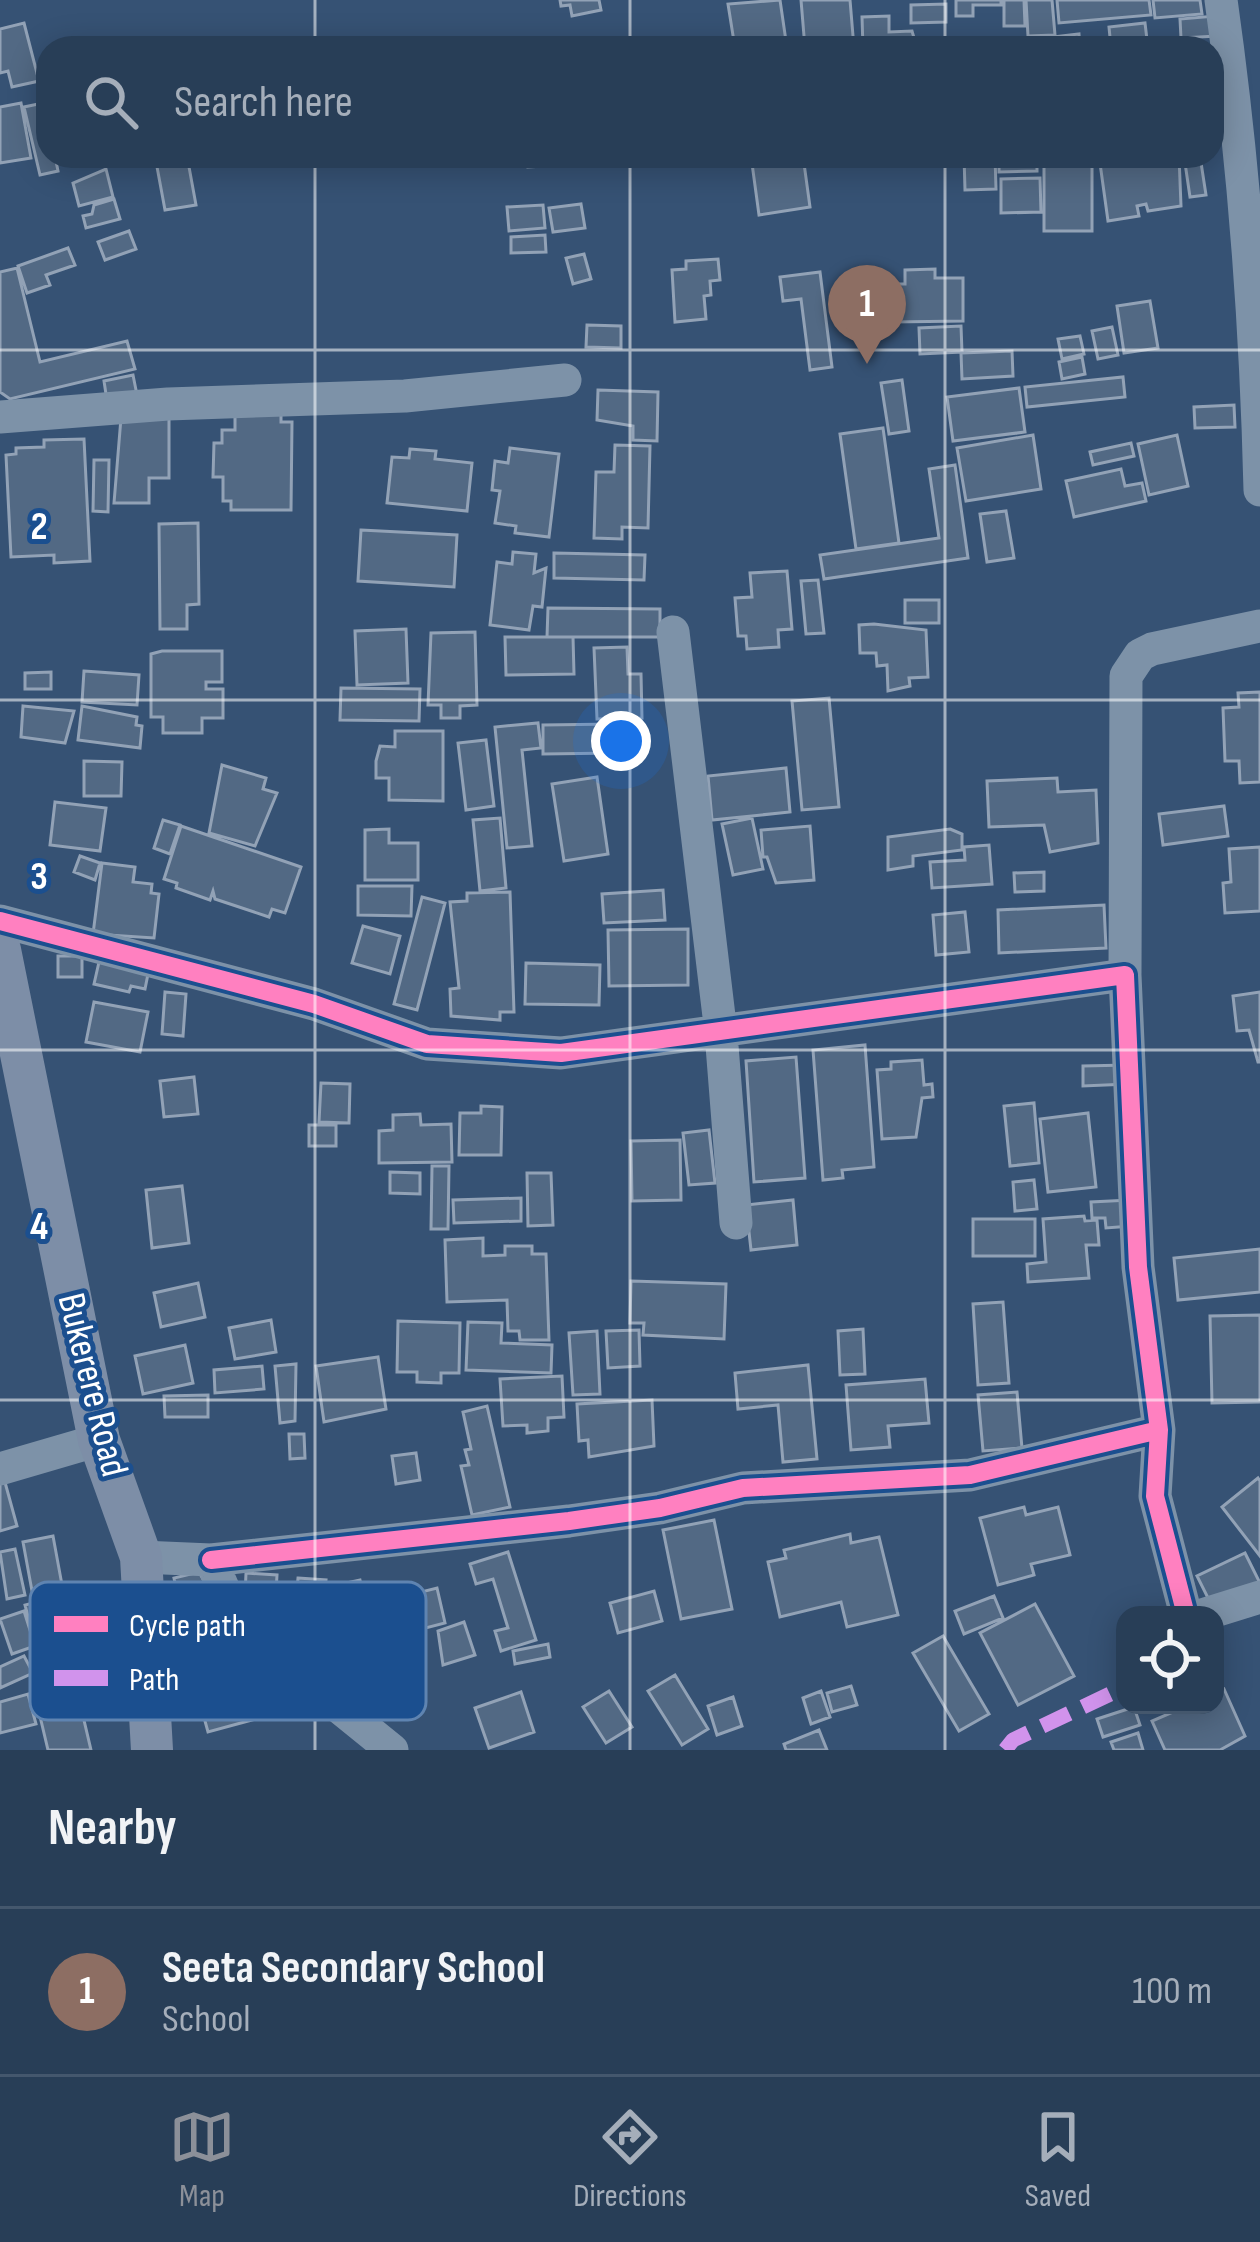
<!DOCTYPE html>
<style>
:root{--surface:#283e57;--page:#344961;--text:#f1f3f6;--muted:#a5aeba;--line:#44576d;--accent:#8c9099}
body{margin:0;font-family:"Sofia Sans Condensed",sans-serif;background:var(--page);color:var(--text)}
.controls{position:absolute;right:36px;bottom:36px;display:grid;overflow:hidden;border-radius:24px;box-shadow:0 6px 30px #0003}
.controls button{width:108px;height:108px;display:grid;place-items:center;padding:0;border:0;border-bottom:3px solid var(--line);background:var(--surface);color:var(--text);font:60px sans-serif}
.you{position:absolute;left:621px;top:741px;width:42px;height:42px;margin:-30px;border:9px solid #fff;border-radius:50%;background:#1a73e8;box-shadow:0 0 0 18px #1a73e833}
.badge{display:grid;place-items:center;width:78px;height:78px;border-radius:50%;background:var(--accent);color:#fff;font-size:39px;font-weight:700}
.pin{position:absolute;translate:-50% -99px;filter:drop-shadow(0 3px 6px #0008)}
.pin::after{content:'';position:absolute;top:63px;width:42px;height:36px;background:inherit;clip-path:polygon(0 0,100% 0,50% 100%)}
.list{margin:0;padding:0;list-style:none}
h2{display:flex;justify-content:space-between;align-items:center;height:156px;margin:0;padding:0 48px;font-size:51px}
h2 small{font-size:39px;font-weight:400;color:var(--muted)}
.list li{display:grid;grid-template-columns:78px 1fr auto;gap:36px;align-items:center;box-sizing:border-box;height:168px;padding:0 48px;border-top:3px solid var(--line)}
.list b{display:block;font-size:45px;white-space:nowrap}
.list p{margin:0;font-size:39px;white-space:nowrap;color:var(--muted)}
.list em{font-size:39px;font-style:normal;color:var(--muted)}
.icon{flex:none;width:66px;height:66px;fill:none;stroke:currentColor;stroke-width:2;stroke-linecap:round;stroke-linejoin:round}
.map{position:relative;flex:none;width:1260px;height:1750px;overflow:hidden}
.search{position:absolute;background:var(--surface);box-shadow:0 6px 30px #0003;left:36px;right:36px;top:36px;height:132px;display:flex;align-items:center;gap:30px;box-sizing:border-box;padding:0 42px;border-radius:36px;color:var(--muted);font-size:45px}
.sheet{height:324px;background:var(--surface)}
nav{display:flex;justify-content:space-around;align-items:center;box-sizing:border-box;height:168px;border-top:3px solid var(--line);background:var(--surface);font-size:33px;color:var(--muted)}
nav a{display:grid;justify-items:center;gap:6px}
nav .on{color:var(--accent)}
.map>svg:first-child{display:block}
.building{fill:#526984;stroke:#92a2b6;stroke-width:3}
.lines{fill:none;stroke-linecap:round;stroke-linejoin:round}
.minor{stroke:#7d92a8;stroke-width:33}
.major{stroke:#7d8ea7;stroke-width:42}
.quiet{stroke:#d193ec;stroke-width:15;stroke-dasharray:30 15;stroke-linecap:butt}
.cycleway-casing{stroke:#1b4f8f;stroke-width:26}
.cycleway{stroke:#ff80c0;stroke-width:18}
.grid{fill:none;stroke:#fff;stroke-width:3;stroke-opacity:0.55}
.labels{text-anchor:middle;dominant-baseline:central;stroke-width:10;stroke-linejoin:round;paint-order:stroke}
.street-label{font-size:39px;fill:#fff;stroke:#1b4f8f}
.key{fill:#1b4f8f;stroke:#5f84b1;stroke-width:3}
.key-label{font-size:33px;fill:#fff}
.grid-label{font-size:39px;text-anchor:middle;font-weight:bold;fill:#fff;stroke:#1b4f8f;stroke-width:10;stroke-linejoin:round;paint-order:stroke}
</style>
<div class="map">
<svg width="1260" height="1750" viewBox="0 0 1260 1750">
<rect width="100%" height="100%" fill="#365274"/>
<path class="building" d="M560 0H599L601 10 572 16 570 5 561 6Z
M780 0 787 48H735L728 4Z
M801 0H850L854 48H805Z
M956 0H1001V5H973V16H956Z
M1004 0H1024L1025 26H1004Z
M1026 0H1052L1055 35 1028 36Z
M1057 0H1149L1151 15 1059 23Z
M1153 0H1200L1202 14 1155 18Z
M946 4V22L911 23V5Z
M889 16V32L912 31 917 48H863L862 17Z
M1215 16 1217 36 1181 38 1180 19Z
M24 23 39 81 12 87 8 71 0 73V29Z
M1145 23 1148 48H1111L1109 27Z
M1079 34 1080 48H1028L1027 40Z
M21 103 31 158 0 163V107Z
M43 103 48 156H55L58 171 40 175 24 107Z
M155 156H187L196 205 165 210Z
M528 156H620V162L528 167Z
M751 156H803L810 207 759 215Z
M964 156H995L996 189 965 190Z
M999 156H1037V171L999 172Z
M1099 156H1179L1181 206 1148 211 1146 204 1137 206 1139 216 1108 221Z
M1184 156H1200L1206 195 1190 197Z
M1044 163H1092V231H1044Z
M106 169 113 197 79 206 73 183Z
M1040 178 1041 212 1001 213V179Z
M114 199 120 219 86 228 83 216 92 214 94 205Z
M581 204 585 228 553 232 549 208Z
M543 205 545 228 509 231 507 207Z
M129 231 136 249 105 260 98 242Z
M545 235 546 252 511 253V237Z
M68 248 75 265 46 275 50 285 27 293 18 266Z
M584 254 591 279 573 284 566 258Z
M718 259 720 280 710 281 711 295 704 296 706 319 675 322 672 270 686 269V261Z
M17 268 40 362 127 341 135 369 10 399 0 392V272Z
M935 269V278H963V321L893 322V284H905V270Z
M820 272 832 367 810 370 801 299 783 301 780 277Z
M873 280 877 300 844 307 840 287Z
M1150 301 1158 348 1124 353 1117 306Z
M891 303 893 324 864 327 862 306Z
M838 322a12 12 0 1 1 24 0a12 12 0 1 1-24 0Z
M587 325 621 326V348L586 347Z
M961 326 962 352 920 354 919 328Z
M1112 327 1118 355 1098 359 1092 331Z
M1080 336 1084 354 1062 359 1058 339Z
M1012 351 1013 376 962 379 961 353Z
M1082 357 1085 374 1062 379 1059 362Z
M133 375 137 395 107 401 104 381Z
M1123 377 1125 397 1027 407 1025 387Z
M902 380 909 431 889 434 881 383Z
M1019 388 1025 432 953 441 947 397Z
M598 390 658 392 657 441 633 440V426L597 420Z
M1234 405 1235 427 1195 428 1194 407Z
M235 411 281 412V422H292L291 510H231V501H223V477H213L214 443H222V430H235Z
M121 418H169V478H149V503H114Z
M883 428 899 543 856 549 840 434Z
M1033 435 1041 489 966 501 957 448Z
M1177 435 1188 486 1149 495 1138 444Z
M84 439 90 561 54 563V555L11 557 6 455 16 454V448L44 447V440Z
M1131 443 1134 456 1093 465 1090 452Z
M615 445 650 446 648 528 622 527V539L594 538 596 472H614Z
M510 448 559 454 549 537 515 533 516 526 495 523 500 491 492 490 495 461 508 463Z
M410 449 436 451 435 459 472 463 467 511 387 503 392 457 409 458Z
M94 460H109L108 512 93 511Z
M955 465 968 558 824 579 820 555 939 538 929 469Z
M1121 469 1125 486 1142 483 1146 501 1074 517 1066 481Z
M1006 511 1014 558 987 562 980 514Z
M198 523 199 604 187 605V629H160L159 524Z
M361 530 457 535 454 587 358 581Z
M513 552 536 554 534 573 546 568 542 607 533 606 529 630 490 625 497 562 512 564Z
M554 553 645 555 644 580 554 578Z
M787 571 792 629 778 630 779 647 747 649 746 636H738L735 598 752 597 750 573Z
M818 580 824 633 806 634 801 581Z
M905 600H939V623H905Z
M548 608 660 609V637H547Z
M874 624 926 630 928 677 909 678 910 686 888 691 887 665 877 666 876 653H860L859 625Z
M406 629 408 683 357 685 355 631Z
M475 632 477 705 460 706V718H441V705H428L431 633Z
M505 637H573L574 674 506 675Z
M627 647 628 674H641L642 718 597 719 594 648Z
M162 651H222V682H206V689H223V718H202V733H163V717H151V654Z
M84 671 139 675 137 705 82 702Z
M51 672V689H25V673Z
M341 688 420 689 419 721 340 720Z
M1260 692V782L1240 783 1239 761H1225L1223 708 1239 707 1238 693Z
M829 698 839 807 802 810 792 701Z
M23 706 74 711 65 743 21 737Z
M82 706 137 717 136 725 142 726 140 748 78 740Z
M538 723 541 748 522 750 532 846 507 848 495 727Z
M615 724 616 753 543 754V725Z
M395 731H443V801L389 800V778H376V761L380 746 395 747Z
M486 740 494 806 466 810 458 743Z
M84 761 122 762 121 796H84Z
M222 765 266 778 263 789 277 793 255 846 209 833Z
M786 768 790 812 712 820 708 776Z
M597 777 608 854 564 861 552 784Z
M1057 778 1058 792 1096 790 1098 843 1050 852 1044 825 989 827 987 781Z
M55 802 106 808 100 851 50 845Z
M1224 806 1228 836 1163 845 1159 814Z
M500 818 506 888 480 891 473 820Z
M752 818 763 869 733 875 722 824Z
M163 820 180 825 170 854 154 848Z
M181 826 301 867 285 913 272 909 269 917 215 899 213 891 210 900 176 888 177 883 164 879Z
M810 826 814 880 776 883 767 857H763L761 830Z
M389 829V843H418V880H365V830Z
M950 829 962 834V850L913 856V866L888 870V837Z
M989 845 992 884 932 888 930 862 965 860 964 847Z
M1260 847V911L1225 913 1223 883 1231 882 1229 849Z
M80 856 100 863 95 880 74 872Z
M102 863 135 867 133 882 152 884 151 893 159 894 154 938 93 934Z
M1044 872V891L1015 892 1014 873Z
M358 886H412L411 916 358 915Z
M663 890 665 920 604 923 602 894Z
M510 892 514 1012H500V1020L451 1016 450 989 459 988 450 902 467 901V893Z
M422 897 445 903 417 1010 394 1004Z
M1104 905 1106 948 999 953 998 910Z
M965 912 969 952 936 955 933 915Z
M363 926 400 936 390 974 352 963Z
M688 929V985L609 986 608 930Z
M58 956H82V977H58Z
M99 962 148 974 145 989 131 986 129 992 94 984Z
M526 963 600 965 599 1005 525 1004Z
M165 992 186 994 183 1036 162 1034Z
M1260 992V1062H1258L1249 1030 1237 1031 1233 996Z
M94 1002 148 1012 140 1052 86 1042Z
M865 1045 874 1167 842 1170 843 1178 823 1180 813 1050Z
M796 1057 805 1178 754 1182 746 1061Z
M922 1060 924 1085 932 1084 933 1097 922 1098 916 1137 882 1139 877 1070 891 1069V1062Z
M1127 1065 1128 1084 1083 1086V1066Z
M194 1077 198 1114 164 1117 160 1081Z
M321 1083 350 1084 349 1123 319 1122Z
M1034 1103 1039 1163 1010 1166 1004 1106Z
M481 1106 502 1107 501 1155H459L460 1113H481Z
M1088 1113 1096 1187 1048 1192 1040 1119Z
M420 1114 421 1125 451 1124 452 1162 379 1163V1131L393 1130V1115Z
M309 1125H336V1146H309Z
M709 1130 715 1183 689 1185 683 1133Z
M680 1140 681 1200 632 1201 631 1141Z
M432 1166H449L448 1229H431Z
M390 1172 420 1173V1194L390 1193Z
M527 1173H551L553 1225 528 1226Z
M1034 1180 1037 1209 1015 1211 1013 1182Z
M182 1186 189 1243 152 1248 146 1190Z
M521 1198V1221L454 1223 453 1200Z
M793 1200 797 1245 751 1250 746 1205Z
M1130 1200 1131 1226 1106 1228 1105 1218H1092L1091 1202Z
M1084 1216 1085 1221 1097 1220 1099 1245H1086L1089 1278 1028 1282 1027 1264 1046 1262 1043 1219Z
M973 1219H1035V1256H973Z
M483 1238V1256L505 1255V1246H532V1254H546L549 1340H520L519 1331H508L507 1300 447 1302 445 1240Z
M1260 1249V1292L1178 1300 1174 1258Z
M631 1281 726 1284 724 1339 643 1335 644 1323H630Z
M198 1283 205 1317 161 1327 154 1293Z
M1003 1302 1009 1383 978 1385 973 1304Z
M1260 1315V1402L1212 1403 1210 1316Z
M271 1320 276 1352 235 1359 229 1328Z
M398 1321 460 1323 459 1373H441V1383L417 1382V1372H397Z
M468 1322 502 1323 501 1343 552 1345 551 1373 466 1370Z
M863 1329 865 1374 840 1375 838 1331Z
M639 1330 640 1366 608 1368 606 1331Z
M597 1331 600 1394 573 1395 569 1333Z
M185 1345 193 1383 143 1394 135 1356Z
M378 1357 386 1409 324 1422 316 1366Z
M296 1364 295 1421 280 1423 275 1366Z
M808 1365 817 1459 783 1462 778 1405 738 1409 735 1373Z
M262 1366 264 1389 215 1393 214 1370Z
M562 1376 564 1417 548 1418V1431L527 1433V1425L503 1426 500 1379Z
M925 1379 929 1423 888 1426 890 1447 851 1450 846 1385Z
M1017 1392 1022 1448 983 1451 978 1395Z
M208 1395V1417H165L164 1396Z
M652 1400 654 1446 589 1457 588 1440 579 1441 577 1404Z
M487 1406 510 1507 472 1515 461 1466 469 1465 465 1450 471 1449 463 1412Z
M289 1434H304L305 1458 290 1459Z
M416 1453 420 1480 396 1484 392 1456Z
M3 1475 17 1526 0 1531V1476Z
M1258 1478 1260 1481V1556L1222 1507Z
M1024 1507 1026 1515 1058 1507 1070 1555 1031 1564 1034 1575 998 1585 980 1518Z
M714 1520 732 1609 681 1619 663 1530Z
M850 1534 851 1543 879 1537 898 1615 847 1627 841 1602 780 1617 768 1562 786 1558 784 1550Z
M53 1536 62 1585 32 1591 23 1542Z
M15 1549 25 1595 7 1599 0 1552Z
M508 1552 536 1640 501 1651 495 1631 508 1628 493 1579 476 1584 470 1564Z
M1245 1553 1260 1583 1213 1608 1197 1576Z
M199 1572 224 1617 185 1626 174 1578Z
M246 1573 277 1575 275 1610 257 1609V1596H245Z
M298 1578 326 1580 323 1612 295 1610Z
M360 1580 382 1673 363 1677 342 1584Z
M437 1588 445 1623 398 1635 400 1643 379 1648 369 1605Z
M654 1591 662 1621 618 1633 610 1603Z
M64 1595 74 1633 35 1643 25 1605Z
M994 1596 1003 1618 964 1634 955 1611Z
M1035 1604 1074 1676 1018 1705 980 1633Z
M24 1611 35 1646 12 1654 0 1619Z
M464 1622 475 1655 443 1665 438 1631Z
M943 1636 989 1714 959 1731 913 1653Z
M548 1644 550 1657 515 1664 513 1651Z
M24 1656 33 1673 0 1688V1667Z
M256 1665 270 1715 208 1732 194 1681Z
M675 1675 708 1729 682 1745 648 1691Z
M75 1682 91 1750H48L34 1691Z
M851 1686 857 1705 832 1712 827 1693Z
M1224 1689 1245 1736 1220 1750H1165L1152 1721 1189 1705H1215V1693Z
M609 1691 632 1727 606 1743 583 1707Z
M821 1691 830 1717 811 1724 803 1698Z
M521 1692 534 1732 489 1748 475 1708Z
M28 1694 36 1724 0 1733V1702Z
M733 1697 742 1726 717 1735 708 1706Z
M1134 1707 1140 1725 1103 1737 1097 1719Z
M819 1730 827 1750H786L784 1744Z
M1138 1733 1143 1750H1114L1111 1742Z"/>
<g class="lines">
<path class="minor" d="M1221 0C1244 162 1256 326 1260 490
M0 417 168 404 405 396 565 380
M673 632 721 1033 736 1223
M0 921 314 1004 427 1044 561 1053 1125 975 1138 1267 1159 1430
M1125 975 1126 676 1140 655 1152 649 1260 626
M0 1469 99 1440
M141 1557 211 1560 240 1627 392 1750
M211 1560 569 1521 660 1508 743 1488 970 1475 1159 1430 1155 1496 1186 1615
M1202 1615 1260 1597"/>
<path class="major" d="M0 950 99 1440 141 1557 152 1750"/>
<path class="quiet" d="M1005 1750 1013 1740 1125 1687"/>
<g class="cycleway-casing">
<path id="cycleway" d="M0 921 314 1004 427 1044 561 1053 1125 975 1138 1267 1159 1430
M211 1560 569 1521 660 1508 743 1488 970 1475 1159 1430 1155 1496 1186 1615"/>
</g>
<use href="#cycleway" class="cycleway"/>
</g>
<path class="grid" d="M315 0V48M630 0V48M945 0V48M315 156V1750M630 156V1750M945 156V1750M0 350H1260M0 700H1260M0 1050H1260M0 1400H1260"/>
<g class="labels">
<g class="street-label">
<text transform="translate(92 1385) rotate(76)">Bukerere Road</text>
</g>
</g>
<rect x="30" y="1582" width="396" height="138" rx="18" class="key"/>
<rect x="54" y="1616" width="54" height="16" fill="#ff80c0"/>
<rect x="54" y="1670" width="54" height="16" fill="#d193ec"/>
<g class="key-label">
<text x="129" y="1636">Cycle path</text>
<text x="129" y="1690">Path</text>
</g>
<g class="grid-label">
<text x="39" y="539">2</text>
<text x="39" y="889">3</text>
<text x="39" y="1239">4</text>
</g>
</svg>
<div class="controls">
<button><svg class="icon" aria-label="locate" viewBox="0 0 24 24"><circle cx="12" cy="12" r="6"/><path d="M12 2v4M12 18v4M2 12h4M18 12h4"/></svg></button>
</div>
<div class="you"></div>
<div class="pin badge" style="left:867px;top:364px;background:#8d6e63">1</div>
<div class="search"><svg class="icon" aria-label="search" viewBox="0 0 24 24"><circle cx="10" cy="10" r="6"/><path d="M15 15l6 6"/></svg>Search here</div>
</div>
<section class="sheet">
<h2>Nearby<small></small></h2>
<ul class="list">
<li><span class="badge" style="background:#8d6e63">1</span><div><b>Seeta Secondary School</b><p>School</p></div><em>100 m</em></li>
</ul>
</section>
<nav>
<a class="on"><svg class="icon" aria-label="map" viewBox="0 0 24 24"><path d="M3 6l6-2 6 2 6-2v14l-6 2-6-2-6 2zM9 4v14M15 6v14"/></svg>Map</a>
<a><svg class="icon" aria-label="directions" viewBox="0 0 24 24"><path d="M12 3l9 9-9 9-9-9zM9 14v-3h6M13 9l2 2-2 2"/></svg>Directions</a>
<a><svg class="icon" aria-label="saved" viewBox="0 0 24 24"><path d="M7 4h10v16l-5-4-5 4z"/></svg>Saved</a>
</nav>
